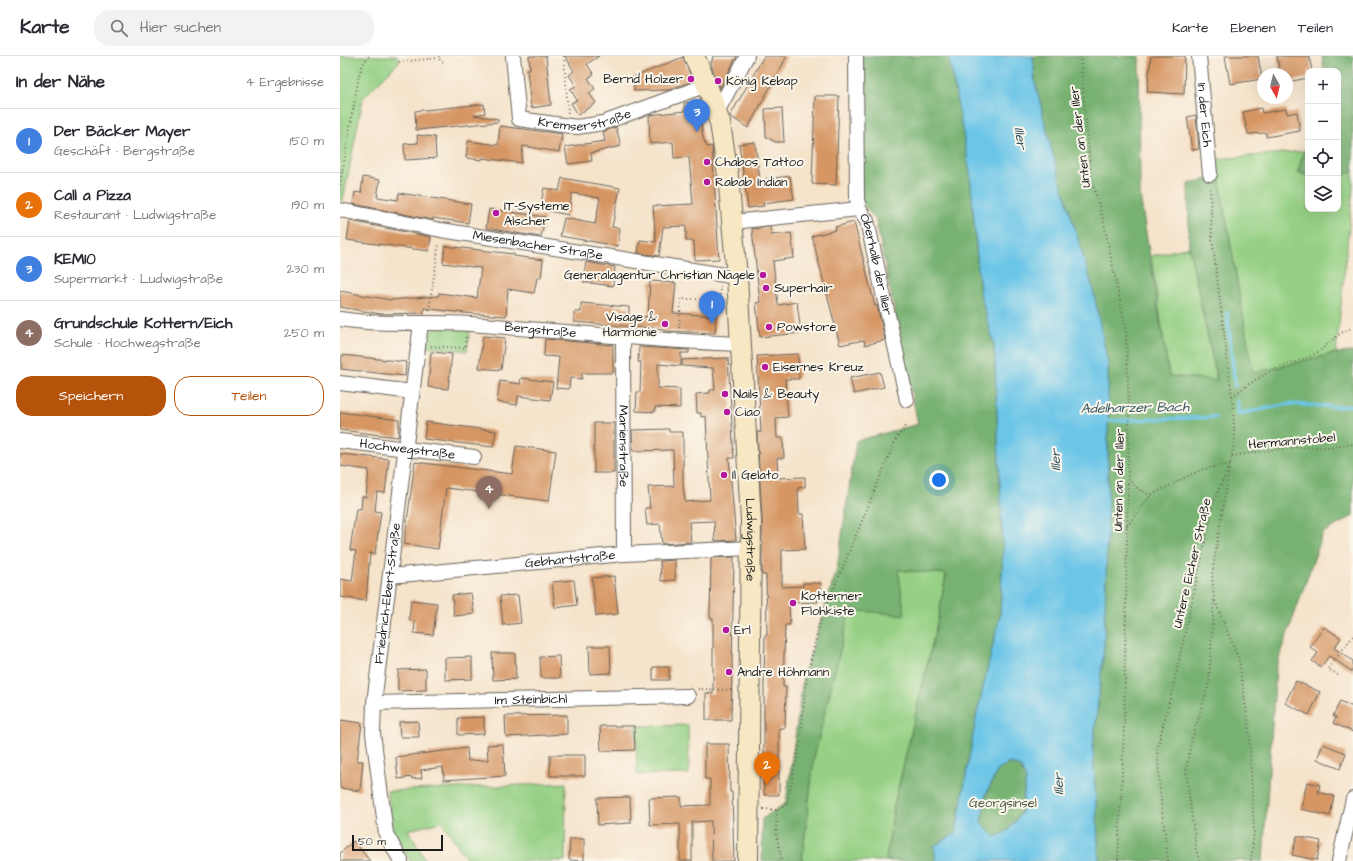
<!DOCTYPE html>
<html lang="de">
<meta charset="utf-8">
<style>
:root{--surface:#fff;--page:#f2f2f3;--text:#2b2b33;--muted:#7c7c81;--line:#e1e1e2;--accent:#b45309}
body{margin:0;font-family:"Architects Daughter",sans-serif;background:var(--page);color:var(--text)}
.controls{position:absolute;right:12px;top:12px;display:grid;overflow:hidden;border-radius:8px;box-shadow:0 4px 16px #0002}
.controls button{width:36px;height:36px;display:grid;place-items:center;padding:0;border:0;border-bottom:1px solid var(--line);background:var(--surface);color:var(--text);font:20px sans-serif}
.compass{position:absolute;left:917px;top:12px;width:36px;height:36px;border-radius:50%;background:var(--surface);box-shadow:0 4px 16px #0002;rotate:172deg}
.scale{position:absolute;left:12px;bottom:10px;width:91px;box-sizing:border-box;padding-left:4px;border:2px solid #1c1c1c;border-top:0;font-size:11px;line-height:14px;white-space:nowrap;color:#1c1c1c;-webkit-text-stroke:3px #fbf7ec;paint-order:stroke}
.you{position:absolute;left:599px;top:424px;width:14px;height:14px;margin:-10px;border:3px solid #fff;border-radius:50%;background:#1a73e8;box-shadow:0 0 0 6px #1a73e833}
.badge{display:grid;place-items:center;width:26px;height:26px;border-radius:50%;background:var(--accent);color:#fff;font-size:13px;font-weight:700}
.pin{position:absolute;translate:-50% -33px;filter:drop-shadow(0 1px 2px #0008)}
.pin::after{content:'';position:absolute;top:21px;width:14px;height:12px;background:inherit;clip-path:polygon(0 0,100% 0,50% 100%)}
.list{margin:0;padding:0;list-style:none}
h2{display:flex;justify-content:space-between;align-items:center;height:52px;margin:0;padding:0 16px;font-size:17px}
h2 small{font-size:13px;font-weight:400;color:var(--muted)}
.list li{display:grid;grid-template-columns:26px 1fr auto;gap:12px;align-items:center;box-sizing:border-box;height:64px;padding:0 16px;border-top:1px solid var(--line)}
.list b{display:block;font-size:15px;white-space:nowrap}
.list p{margin:0;font-size:13px;white-space:nowrap;color:var(--muted)}
.list em{font-size:13px;font-style:normal;color:var(--muted)}
.actions{display:flex;gap:8px;padding:12px 16px}
.actions a{flex:1;padding:9px 0;border:1px solid var(--accent);border-radius:16px;text-align:center;font-size:14px;color:var(--accent)}
.actions .main{background:var(--accent);color:#fff}
.icon{flex:none;width:22px;height:22px;fill:none;stroke:currentColor;stroke-width:2;stroke-linecap:round;stroke-linejoin:round}
.map{position:relative;flex:none;width:1013px;height:805px;overflow:hidden}
header{display:flex;align-items:center;gap:24px;box-sizing:border-box;height:56px;padding:0 20px;background:var(--surface);border-bottom:1px solid var(--line)}
header strong{font-size:19px}
nav{display:flex;gap:22px;margin-inline-start:auto;font-size:14px}
.search{width:280px;height:36px;background:var(--page);display:flex;align-items:center;gap:10px;box-sizing:border-box;padding:0 14px;border-radius:16px;color:var(--muted);font-size:15px}
main{display:flex}
aside{flex:1;background:var(--surface)}
.map>svg:first-child{display:block}
.green{fill:#95d084;stroke:#587650}
.forest{fill:#78b272;stroke:#4a6747}
.water{fill:#6ac5e7;stroke:#437082;fill-rule:evenodd}
.lines{fill:none;stroke-linecap:round;stroke-linejoin:round}
.stream{stroke:#6ac5e7;stroke-width:3.5}
.building{fill:#d69663}
.street-casing{stroke:#686259;stroke-width:16}
.secondary-casing{stroke:#686259;stroke-width:22}
.path{stroke:#686259;stroke-width:2;stroke-dasharray:1 3;stroke-linecap:butt}
.street{stroke:#fff;stroke-width:14}
.secondary{stroke:#f7e8c3;stroke-width:20}
.poi-dot{fill:#b5179e;stroke:#fbf7ec;stroke-width:1.5}
.labels{text-anchor:middle;dominant-baseline:central;stroke-width:4;stroke-linejoin:round;paint-order:stroke}
.poi-label{font-size:13px;fill:#1c1c1c;stroke:#fbf7ec;text-anchor:start}
.street-label{font-size:13px;fill:#1c1c1c;stroke:#fbf7ec}
.park-label{font-size:13px;fill:#465b40;stroke:#fbf7ec}
.water-label{font-size:14px;font-style:italic;fill:#375763;stroke:#fbf7ec}
</style>
<header>
<strong>Karte</strong>
<div class="search"><svg class="icon" aria-label="search" viewBox="0 0 24 24"><circle cx="10" cy="10" r="6"/><path d="M15 15l6 6"/></svg>Hier suchen</div>
<nav><a>Karte</a><a>Ebenen</a><a>Teilen</a></nav>
</header>
<main>
<aside>
<h2>In der Nähe<small>4 Ergebnisse</small></h2>
<ul class="list">
<li><span class="badge" style="background:#3f7fe0">1</span><div><b>Der Bäcker Mayer</b><p>Geschäft · Bergstraße</p></div><em>150 m</em></li>
<li><span class="badge" style="background:#e8710a">2</span><div><b>Call a Pizza</b><p>Restaurant · Ludwigstraße</p></div><em>190 m</em></li>
<li><span class="badge" style="background:#3f7fe0">3</span><div><b>KEM10</b><p>Supermarkt · Ludwigstraße</p></div><em>230 m</em></li>
<li><span class="badge" style="background:#8d6e63">4</span><div><b>Grundschule Kottern/Eich</b><p>Schule · Hochwegstraße</p></div><em>250 m</em></li>
</ul>
<div class="actions"><a class="main">Speichern</a><a>Teilen</a></div>
</aside>
<div class="map">
<svg width="1013" height="805" viewBox="0 0 1013 805">
<rect width="100%" height="100%" fill="#fbf7ec"/>
<filter id="ink" filterUnits="userSpaceOnUse"><feTurbulence type="fractalNoise" baseFrequency=".025" numOctaves="2"/><feDisplacementMap in="SourceGraphic" scale="8" xChannelSelector="R" yChannelSelector="G"/><feConvolveMatrix kernelMatrix="1 2 1 2 8 2 1 2 1" color-interpolation-filters="sRGB"/></filter>
<filter id="wash" filterUnits="userSpaceOnUse"><feTurbulence type="fractalNoise" baseFrequency=".012" numOctaves="4" result="noise"/><feDisplacementMap in="SourceGraphic" scale="16" xChannelSelector="R" yChannelSelector="G"/><feGaussianBlur stdDeviation="0.9" result="paint"/><feColorMatrix in="noise" values="0 0 0 0 0 0 0 0 0 0 0 0 0 0 0 0 0 1.4 0 .05"/><feComposite in="paint" operator="in"/></filter>
<g filter="url(#wash)">
<rect width="100%" height="100%" fill="#f5e3ca"/>
<path class="green" d="M0 0H58L59 6 23 42 3 145 0 144Z
M964 95 958 116 968 120V153H998V121L1013 115V132L996 297 913 318 879 121 878 103Z
M849 191 877 325 829 320 811 200Z
M96 271 130 274 127 295 87 290 90 276Z
M558 514 606 518 598 563 554 750 546 805H462L474 701 510 553 564 559Z
M348 669 349 718 297 719 296 670Z
M226 727 225 805H128L102 766 68 774 86 805H70L53 776 47 735Z"/>
<path class="forest" d="M521 0H609L630 117 640 237 654 288 663 496 660 559 636 662 616 777 594 790 596 805H546L554 750 598 563 606 518 558 514 565 559 510 554 474 701 462 805H422V763L446 747 463 622 497 513 516 385 578 368 536 165 520 143Z
M693 0H799L800 139 829 320 877 324 849 191 848 127 879 121 913 317 996 297 1013 296V460L983 477 936 611 923 805H759L753 692 764 591 768 450V308L753 233 714 103 695 26Z
M982 0H1013V115L998 121V15H984Z
M968 90V120L958 116 964 95Z
M669 707 680 711 686 723 681 757 669 774 655 781 641 767 646 738 658 714Z"/>
<path class="water" d="M609 0H693L695 26 714 103 753 233 768 308V450L764 591 753 692 759 805H596L594 790 616 777 636 662 660 559 663 496 654 288 640 237 630 117ZM669 707 680 711 686 723 681 757 669 774 655 781 641 767 646 738 658 714Z"/>
<g class="lines">
<path class="stream" d="M887 256 895 330
M897 345 899 358
M897 358 949 348 1000 351 1013 349
M765 365 876 361"/>
</g>
<g id="blocks">
<path class="building" d="M189 0H206L211 49 191 52 187 13H190Z
M225 0H259L247 8 254 19 248 22 255 33 249 37 256 47 238 59 231 47 237 44 230 33 236 30 229 19 234 15Z
M373 0H397L380 32 371 9Z
M424 0H447L408 72 390 60Z
M811 0H845L844 38 807 36Z
M885 0H918L922 23 890 28Z
M937 0H969L972 15H968V22L947 26V18H940Z
M343 1 353 25 328 34 294 35V21Z
M475 40H499L496 129 472 128Z
M359 45 360 53 363 54 364 65 361 66 363 82 367 91 372 90 379 203 355 204 354 185H346V170L323 171 319 200 298 197 300 184 316 186 313 150 353 148 349 101 334 102 333 86 310 88 309 59 345 55 344 47Z
M144 48 145 57 134 59 158 63V66L76 74 75 55Z
M442 52 444 86H435L426 81 425 53Z
M921 52 922 57 946 53 947 58 957 56 960 75 926 81V77L908 78 903 56Z
M856 59 859 93 852 94 847 61Z
M160 70 222 78 219 96 183 90 181 107 142 102V104L126 102 128 85 158 89Z
M276 71 281 90 251 97 252 105 228 108 225 91 265 85 263 76Z
M77 79 95 81 96 102 65 104 64 88 78 87Z
M415 86 420 124 450 120 454 143 423 147 424 150 408 152 399 88Z
M23 121 40 124 37 141 58 144 59 137 131 148 128 167 93 162V164L13 148 15 136 21 137Z
M222 122 280 132 272 171 280 172 278 190 220 180 224 162 255 168 260 142 232 137 228 159 200 153 204 132 219 135Z
M149 153 205 161 201 181 146 172Z
M10 165 91 181 89 195 7 184Z
M514 166 535 250 537 249 545 284 525 289 524 284 500 289 472 180 496 174 495 171Z
M430 171 431 179 451 177 454 202 433 205 438 249 457 246 461 277 420 281 416 247 420 246 412 173Z
M105 190 174 198V200L203 204 201 222H197L194 237 168 233 166 260 124 257 84 252V257L41 258 0 251V235L51 244 98 240 99 237 137 242 141 212 103 207Z
M246 206 275 211 273 230 243 226Z
M310 225 336 227 333 257 376 260 375 277 324 275V273L234 266V256H241V247L289 251V259L308 261Z
M143 280 165 282 161 314 139 312Z
M205 283 273 289V317H242V323L230 322 229 333 216 332 219 301 204 300Z
M299 291 349 294V297H341V310L318 308V332L340 333V352L315 351V356L296 355 297 336H300L301 306H298Z
M91 296 112 298 108 333 88 331Z
M458 298 459 323H445L448 361 436 362 437 382H443L444 402H437L438 422 465 421V431L458 432 459 458H463L465 493 442 494V531L463 530V527H481V538H477L478 546 449 547 450 569H445L443 631H446L445 672H439V739H424V617L425 579H427L426 519H422V464L417 376H421L417 300Z
M2 299 66 306 65 320 1 313Z
M388 302 394 402H389L396 484 375 485 374 465 349 466 351 486 322 488 320 468 307 469 305 452H310L308 431 334 430 333 394 293 395 292 374 329 373V376H343V429L345 446 370 444 366 360 361 361V357H357L356 338 370 337V334H375L373 312 342 310V304Z
M540 316 544 331 514 338 510 322Z
M181 322 213 326 210 344 178 340 177 349 157 346 160 325 180 328Z
M0 356 59 364 58 381 0 374Z
M86 366 156 375 153 391 84 383Z
M254 367H274V417H254Z
M176 390 216 395 209 445 106 432 98 493 64 488 75 406 172 418Z
M0 398 49 403 45 437 37 436 35 455 41 456 35 498 30 497 26 545 0 541V523L12 525 16 495 10 494 16 453H21L22 440 26 441 29 414 0 410Z
M394 501 391 664H366V637L373 638V562H370L371 502Z
M335 504V524L321 525 320 505Z
M274 520 278 558 256 560 252 522Z
M234 524 237 549 215 552 212 526Z
M131 537 134 558 114 560 112 539Z
M178 539 181 567 163 569 160 540Z
M71 544 97 547 93 579 74 577 75 565 69 564Z
M984 571 1001 582 994 592 1013 605V616L989 600 981 611 972 605 978 597 970 591Z
M249 590H270L271 617 250 618Z
M152 597H175L176 623 153 624Z
M219 600 220 622H201L200 601Z
M132 601V623L105 624V602Z
M313 611H329V624H313Z
M86 613V634L58 635V614Z
M956 625 980 636 969 659 945 647Z
M1000 645 1013 651V676L993 667 996 661 993 660Z
M227 659V678L166 681 165 660Z
M144 661V678L118 679V662Z
M0 664 22 667 17 705H23L20 735 0 732Z
M78 665 79 681H60L59 666Z
M260 670H294L295 694 261 695Z
M163 688 165 720 104 724 103 711 81 714 82 722 72 723V721L58 723 56 701 127 692 128 705 148 704 147 689Z
M365 688H389L390 736H392L394 805H372L371 765 352 766V805H340V768L310 769 309 742 341 741V750L370 749V723H365Z
M983 688 1006 697 1000 713 977 703Z
M210 699H245V720H210Z
M967 726 980 729 978 736 994 740 990 760 961 753Z
M290 741 291 767 258 769 257 742Z
M957 780 981 785 977 804 952 799Z
M230 783H244V805L229 804Z
M14 785 30 805H0V797Z"/>
</g>
</g>
<g filter="url(#ink)">
<use href="#blocks" fill-opacity="0" stroke="#686259" stroke-width="1"/>
<g class="lines">
<g class="street-casing">
<g id="street">
<path id="s1" d="M173 0 179 63 237 71 263 67 367 29"/>
<path id="s2" d="M516 0 517 143 519 153 527 165 567 344"/>
<path id="s3" d="M859 0 870 118"/>
<path d="M377 56 407 0"/>
<path id="s4" d="M0 154 101 174 397 221"/>
<path d="M393 166 519 153"/>
<path id="s5" d="M0 263C43 270 87 265 130 268 220 275 310 285 401 288"/>
<path id="s6" d="M283 282 284 498"/>
<path d="M0 327 72 336"/>
<path id="s7" d="M0 385 134 401"/>
<path id="s8" d="M50 520 284 498 410 492"/>
<path id="s9" d="M34 647 348 640"/>
<path id="s10" d="M61 805 46 778 33 677 34 647 81 267"/>
<path d="M999 805 1013 743"/>
</g>
</g>
<g class="secondary-casing">
<g id="secondary">
<path id="s11" d="M354 0 367 29 380 67 388 119 397 221 411 465 408 805"/>
</g>
</g>
<path class="path" d="M99 0 98 2 103 6
M224 0 228 57
M740 0 751 122 764 167 786 275 789 354 784 674 778 805
M59 6 98 2
M0 129 19 19 23 8 29 0
M89 254 99 187
M339 272 341 243H380V230
M91 290 125 292 126 281
M892 340C906 331 919 320 934 314 948 308 961 305 975 298 988 290 997 276 1013 272
M892 400 943 392 992 391 1013 388
M788 423 798 433 811 439
M787 470 811 439 860 414 890 408
M875 545 899 604 909 673 914 776 911 805
M998 619 988 613 1013 580
M358 633 393 634
M423 753 437 754 447 748 461 681 466 624 480 566 556 383 566 370
M437 754 436 777 442 805
M828 805 821 747 817 693 833 631 874 445 890 408 895 384 892 340 872 182 870 131
M859 805 856 793 846 715 851 687 869 627 874 544 872 519 889 413"/>
<use href="#street" class="street"/>
<use href="#secondary" class="secondary"/>
</g>
</g>
<g class="poi-dot">
<circle cx="351" cy="23" r="4"/>
<circle cx="378" cy="25" r="4"/>
<circle cx="367" cy="106" r="4"/>
<circle cx="367" cy="126" r="4"/>
<circle cx="156" cy="157" r="4"/>
<circle cx="423" cy="219" r="4"/>
<circle cx="426" cy="232" r="4"/>
<circle cx="325" cy="268" r="4"/>
<circle cx="429" cy="271" r="4"/>
<circle cx="425" cy="311" r="4"/>
<circle cx="385" cy="338" r="4"/>
<circle cx="387" cy="356" r="4"/>
<circle cx="384" cy="419" r="4"/>
<circle cx="453" cy="547" r="4"/>
<circle cx="386" cy="574" r="4"/>
<circle cx="389" cy="616" r="4"/>
</g>
<g class="labels">
<g class="poi-label">
<text x="343" y="23" text-anchor="end">Bernd Holzer</text>
<text x="386" y="25">König Kebap</text>
<text x="375" y="106">Chabos Tattoo</text>
<text x="375" y="126">Rabab Indian</text>
<text x="164" y="150">IT-Systeme<tspan x="164" dy="15">Alscher</tspan></text>
<text x="415" y="219" text-anchor="end">Generalagentur Christian Nägele</text>
<text x="434" y="232">Superhair</text>
<text x="317" y="261" text-anchor="end">Visage &amp;<tspan x="317" dy="15">Harmonie</tspan></text>
<text x="437" y="271">Powstore</text>
<text x="433" y="311">Eisernes Kreuz</text>
<text x="393" y="338">Nails &amp; Beauty</text>
<text x="395" y="356">Ciao</text>
<text x="392" y="419">Il Gelato</text>
<text x="461" y="540">Kotterner<tspan x="461" dy="15">Flohkiste</tspan></text>
<text x="394" y="574">Erl</text>
<text x="397" y="616">Andre Höhmann</text>
</g>
<g class="street-label">
<text stroke="none"><textPath href="#s3" startOffset="59">In der Eich</textPath></text>
<text stroke="none"><textPath href="#s1" startOffset="130">Kremserstraße</textPath></text>
<text transform="translate(740 81) rotate(-97)">Unten an der Iller</text>
<text stroke="none"><textPath href="#s4" startOffset="201">Miesenbacher Straße</textPath></text>
<text stroke="none"><textPath href="#s2" startOffset="212">Oberhalb der Iller</textPath></text>
<text stroke="none"><textPath href="#s5" startOffset="201">Bergstraße</textPath></text>
<text transform="translate(952 385) rotate(-5)">Hermannstobel</text>
<text stroke="none"><textPath href="#s6" startOffset="108">Marienstraße</textPath></text>
<text stroke="none"><textPath href="#s7" startOffset="68">Hochwegstraße</textPath></text>
<text transform="translate(779 424) rotate(-89)">Unten an der Iller</text>
<text stroke="none"><textPath href="#s11" startOffset="490">Ludwigstraße</textPath></text>
<text stroke="none"><textPath href="#s8" startOffset="181">Gebhartstraße</textPath></text>
<text transform="translate(852 507) rotate(-77)">Untere Eicher Straße</text>
<text stroke="none"><textPath href="#s10" startOffset="273">Friedrich-Ebert-Straße</textPath></text>
<text stroke="none"><textPath href="#s9" startOffset="157">Im Steinbichl</textPath></text>
</g>
<g class="park-label">
<text x="663" y="747">Georgsinsel</text>
</g>
<g class="water-label">
<text transform="translate(680 82) rotate(82)">Iller</text>
<text transform="translate(795 352) rotate(-1)">Adelharzer Bach</text>
<text transform="translate(716 404) rotate(-91)">Iller</text>
<text transform="translate(719 728) rotate(-91)">Iller</text>
</g>
</g>
</svg>
<div class="controls">
<button>+</button>
<button>−</button>
<button><svg class="icon" aria-label="locate" viewBox="0 0 24 24"><circle cx="12" cy="12" r="6"/><path d="M12 2v4M12 18v4M2 12h4M18 12h4"/></svg></button>
<button><svg class="icon" aria-label="layers" viewBox="0 0 24 24"><path d="M12 4l9 5-9 5-9-5zM3 14l9 5 9-5"/></svg></button>
</div>
<svg class="compass" viewBox="-18 -18 36 36"><path d="M0-13l5 13h-10z" fill="#e53935"/><path d="M0 13l5-13h-10z" fill="#7c7c81"/></svg>
<div class="scale">50 m</div>
<div class="you"></div>
<div class="pin badge" style="left:372px;top:268px;background:#3f7fe0">1</div>
<div class="pin badge" style="left:427px;top:729px;background:#e8710a">2</div>
<div class="pin badge" style="left:357px;top:76px;background:#3f7fe0">3</div>
<div class="pin badge" style="left:149px;top:453px;background:#8d6e63">4</div>
</div>
</main>
